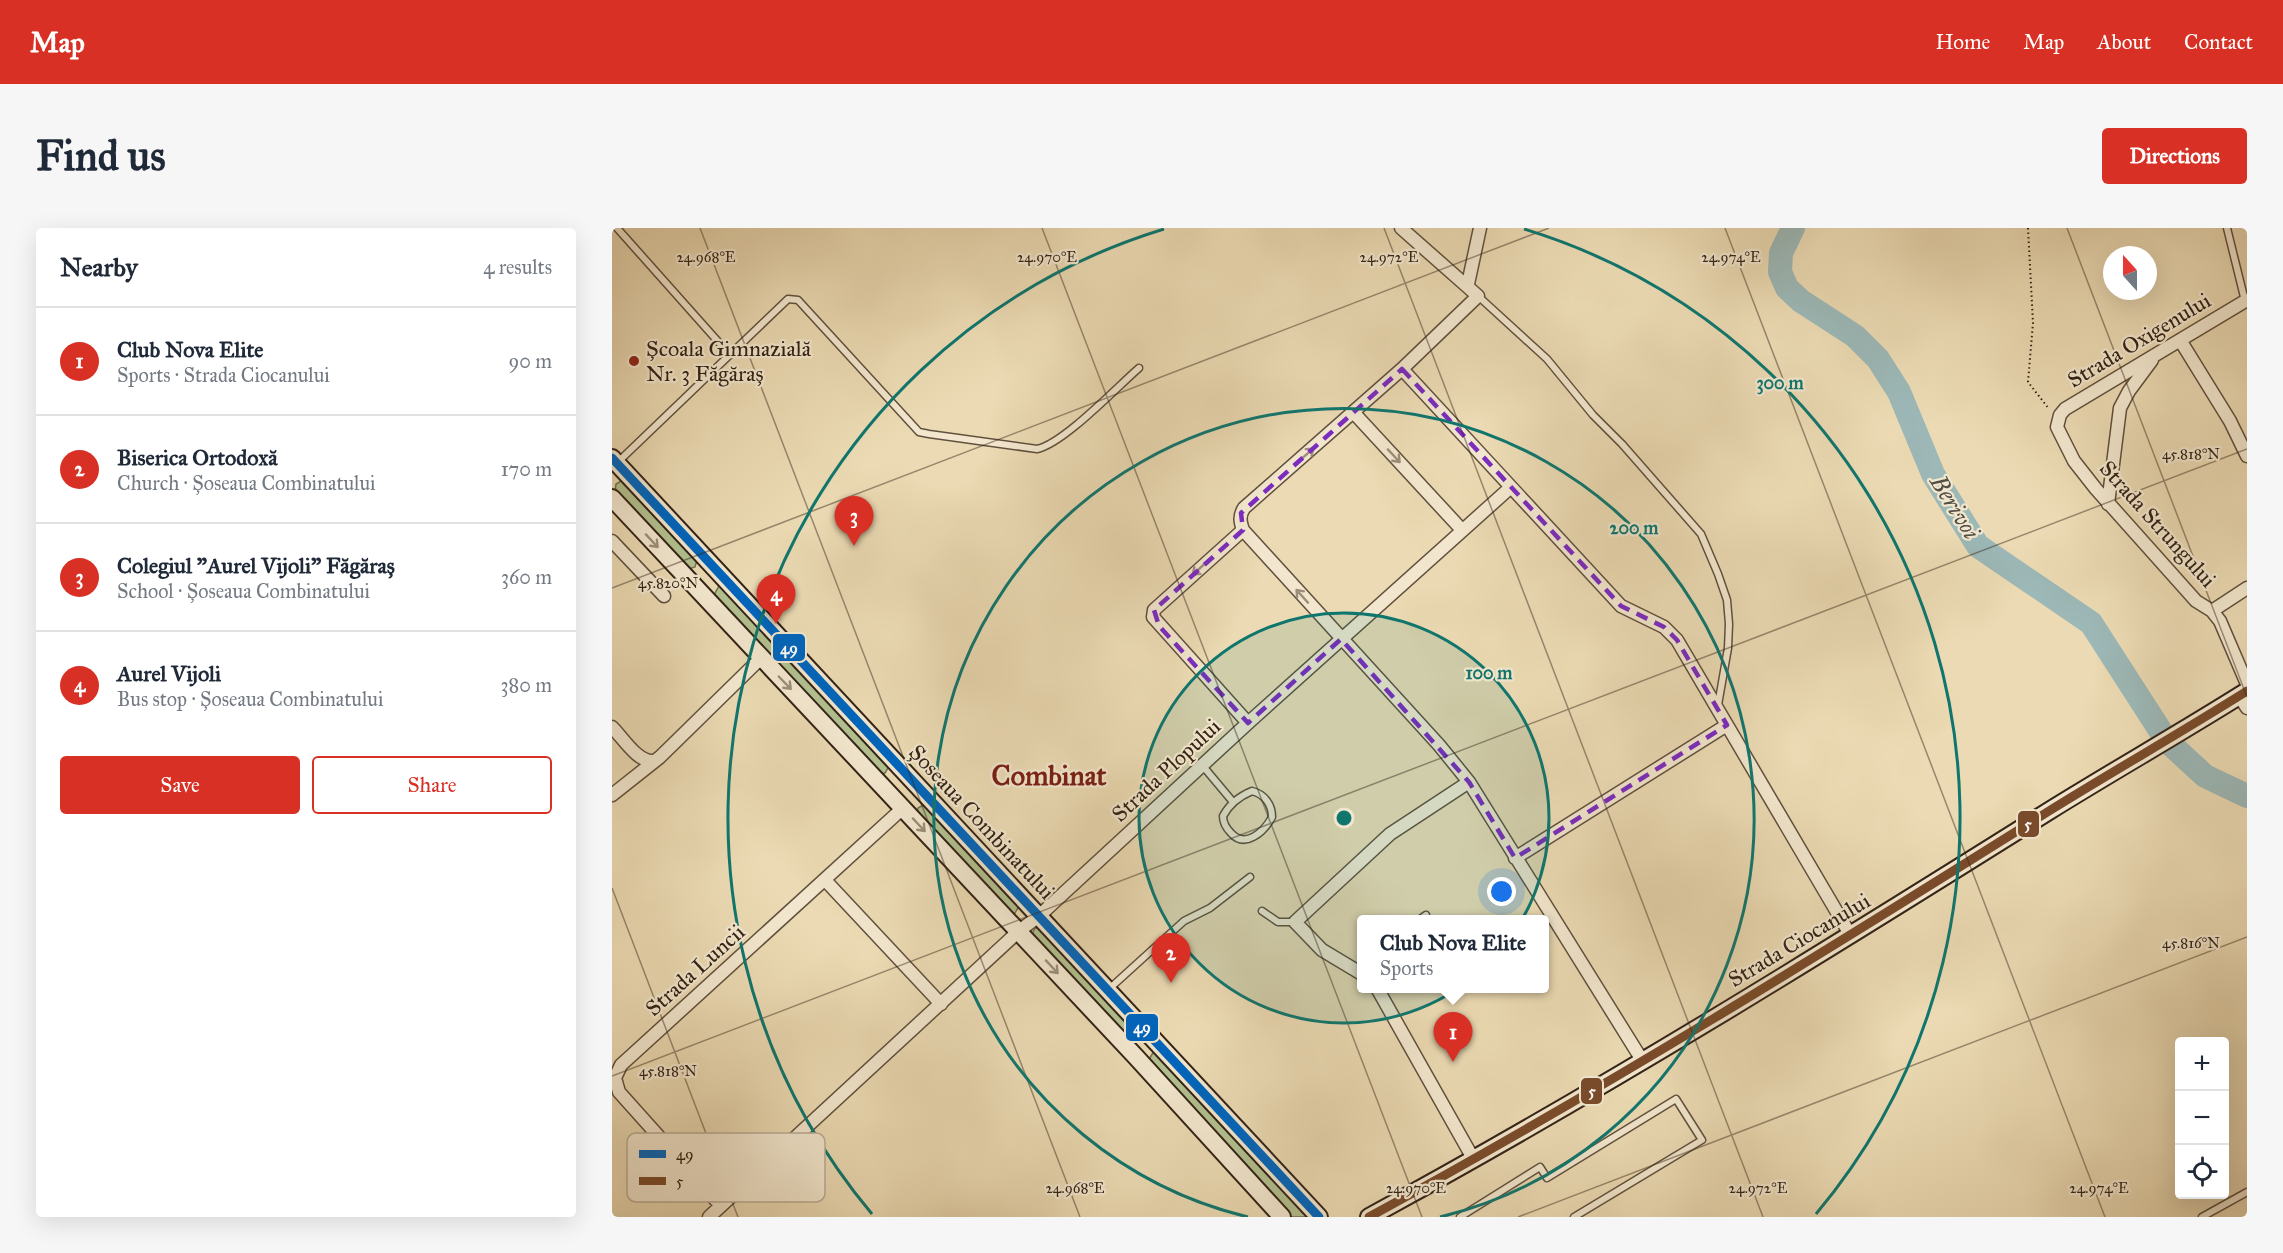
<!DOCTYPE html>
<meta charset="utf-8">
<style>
:root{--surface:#fff;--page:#f6f6f7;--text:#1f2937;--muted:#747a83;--line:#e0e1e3;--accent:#d93025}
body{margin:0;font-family:"IM FELL Great Primer",serif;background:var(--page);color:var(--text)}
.controls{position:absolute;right:18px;bottom:18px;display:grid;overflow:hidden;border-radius:6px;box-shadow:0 6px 24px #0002}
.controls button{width:54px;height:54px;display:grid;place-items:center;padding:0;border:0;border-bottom:2px solid var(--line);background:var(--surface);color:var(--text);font:30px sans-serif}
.compass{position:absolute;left:1491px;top:18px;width:54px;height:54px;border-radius:50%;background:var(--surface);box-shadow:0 6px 24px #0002;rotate:339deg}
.you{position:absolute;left:890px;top:664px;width:21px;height:21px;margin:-15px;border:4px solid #fff;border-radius:50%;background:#1a73e8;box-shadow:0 0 0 9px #1a73e833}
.badge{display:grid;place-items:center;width:39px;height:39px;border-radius:50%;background:var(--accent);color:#fff;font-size:20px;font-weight:700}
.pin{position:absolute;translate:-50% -50px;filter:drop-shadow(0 2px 3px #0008)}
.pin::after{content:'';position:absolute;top:32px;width:21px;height:18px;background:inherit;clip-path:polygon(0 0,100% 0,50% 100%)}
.popup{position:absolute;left:745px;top:687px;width:192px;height:78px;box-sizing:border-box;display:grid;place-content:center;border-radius:6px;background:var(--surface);filter:drop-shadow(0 2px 4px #0005);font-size:20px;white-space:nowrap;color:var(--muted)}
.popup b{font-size:22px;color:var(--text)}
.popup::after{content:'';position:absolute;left:50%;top:100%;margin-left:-12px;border:12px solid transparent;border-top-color:var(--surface)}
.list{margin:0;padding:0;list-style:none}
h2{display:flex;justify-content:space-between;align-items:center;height:78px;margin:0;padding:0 24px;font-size:26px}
h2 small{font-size:20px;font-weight:400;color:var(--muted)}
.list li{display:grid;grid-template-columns:39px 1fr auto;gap:18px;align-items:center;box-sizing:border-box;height:108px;padding:0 24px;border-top:2px solid var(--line)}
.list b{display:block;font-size:22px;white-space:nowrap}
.list p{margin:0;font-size:20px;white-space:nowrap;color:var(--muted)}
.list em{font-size:20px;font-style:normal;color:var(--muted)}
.actions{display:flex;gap:12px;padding:18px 24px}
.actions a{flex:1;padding:14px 0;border:2px solid var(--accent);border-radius:6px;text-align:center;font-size:21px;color:var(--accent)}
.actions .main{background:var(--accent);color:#fff}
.icon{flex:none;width:33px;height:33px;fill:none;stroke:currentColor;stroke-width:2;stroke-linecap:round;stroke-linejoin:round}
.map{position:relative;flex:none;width:1635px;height:989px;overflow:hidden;border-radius:6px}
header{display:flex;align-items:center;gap:36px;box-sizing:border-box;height:84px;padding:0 30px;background:var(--accent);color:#fff}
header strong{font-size:28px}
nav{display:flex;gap:33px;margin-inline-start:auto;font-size:21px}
.intro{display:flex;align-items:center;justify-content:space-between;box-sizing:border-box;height:144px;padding:0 36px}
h1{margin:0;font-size:42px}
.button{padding:15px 27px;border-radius:6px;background:var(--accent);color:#fff;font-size:21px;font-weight:700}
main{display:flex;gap:36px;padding:0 36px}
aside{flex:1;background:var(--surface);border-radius:6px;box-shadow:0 6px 24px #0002}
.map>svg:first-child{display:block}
.green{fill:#b2c190;stroke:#727253;stroke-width:1.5}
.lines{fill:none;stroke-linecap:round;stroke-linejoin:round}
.river{stroke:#9cb8b7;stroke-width:24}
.service-casing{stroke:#61503d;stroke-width:9}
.minor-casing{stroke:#61503d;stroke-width:15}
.secondary-casing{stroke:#332216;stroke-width:20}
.path{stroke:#332216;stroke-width:2;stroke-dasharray:1.5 3;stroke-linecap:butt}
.service{stroke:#f2e7ce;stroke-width:6}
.minor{stroke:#f2e7ce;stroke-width:12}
.secondary{stroke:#f2e7ce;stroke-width:16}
.bus-1-casing{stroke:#f2e7ce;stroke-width:14}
.bus-2-casing{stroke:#f2e7ce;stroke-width:14}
.bus-1{stroke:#0065bd;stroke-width:9}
.bus-2{stroke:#7a4b2a;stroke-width:9}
.oneway{stroke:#9c8e7b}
.marked{fill:none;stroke:#7b2cbf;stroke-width:4.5;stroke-dasharray:12 8;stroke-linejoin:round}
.ticks{fill:none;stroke:#332216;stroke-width:1.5;stroke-opacity:0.45}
.ring{fill:none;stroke:#0f766e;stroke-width:3}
.poi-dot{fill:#8f2418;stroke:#f2e7ce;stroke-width:2}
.labels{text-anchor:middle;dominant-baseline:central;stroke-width:4.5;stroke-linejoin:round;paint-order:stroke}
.street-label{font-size:22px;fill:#332216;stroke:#f2e7ce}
.poi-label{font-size:22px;fill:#332216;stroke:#f2e7ce;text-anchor:start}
.water-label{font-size:24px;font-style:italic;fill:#524f46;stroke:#f2e7ce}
.district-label{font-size:28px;font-weight:bold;fill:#7a1f14;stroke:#f2e7ce}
.key{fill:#f2e7ce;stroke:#b9ac97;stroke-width:1.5}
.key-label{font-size:16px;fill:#332216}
.ticks-label{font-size:15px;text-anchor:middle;fill:#332216;stroke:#f2e7ce;stroke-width:4.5;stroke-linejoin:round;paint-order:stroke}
.centre{fill:#0f766e;stroke:#f2e7ce;stroke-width:3}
.ring-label{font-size:18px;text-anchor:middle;font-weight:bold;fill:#0f766e;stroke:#f2e7ce;stroke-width:4.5;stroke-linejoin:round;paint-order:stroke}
.line-badge{stroke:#f2e7ce;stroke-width:2}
.badge-label{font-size:16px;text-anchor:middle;font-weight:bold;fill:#fff}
</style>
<header>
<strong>Map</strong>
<nav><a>Home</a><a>Map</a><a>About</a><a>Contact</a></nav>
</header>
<div class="intro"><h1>Find us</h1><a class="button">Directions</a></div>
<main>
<aside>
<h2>Nearby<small>4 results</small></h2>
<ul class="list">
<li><span class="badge">1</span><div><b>Club Nova Elite</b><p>Sports · Strada Ciocanului</p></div><em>90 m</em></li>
<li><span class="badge">2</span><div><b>Biserica Ortodoxă</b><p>Church · Șoseaua Combinatului</p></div><em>170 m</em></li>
<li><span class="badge">3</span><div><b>Colegiul &quot;Aurel Vijoli&quot; Făgăraș</b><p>School · Șoseaua Combinatului</p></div><em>360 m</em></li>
<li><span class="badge">4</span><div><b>Aurel Vijoli</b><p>Bus stop · Șoseaua Combinatului</p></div><em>380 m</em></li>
</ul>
<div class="actions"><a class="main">Save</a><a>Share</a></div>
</aside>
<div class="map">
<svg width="1635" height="989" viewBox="0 0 1635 989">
<rect width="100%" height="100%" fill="#ebdab3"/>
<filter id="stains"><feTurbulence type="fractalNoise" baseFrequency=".00333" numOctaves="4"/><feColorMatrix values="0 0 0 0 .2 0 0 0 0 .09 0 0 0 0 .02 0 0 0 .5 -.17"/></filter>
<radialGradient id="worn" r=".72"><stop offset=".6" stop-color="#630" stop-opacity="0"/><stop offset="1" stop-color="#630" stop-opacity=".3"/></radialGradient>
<path class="green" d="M9 253 13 255 85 332 83 339 77 341 3 263 4 256Z
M107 358 112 360 277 538 273 545 269 546 102 367Z
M313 576 407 678 403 685 400 686 305 584 306 580Z
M423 700 430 701 526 804V812L518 814 419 708Z
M542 823 696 989H679L536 833Z"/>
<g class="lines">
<path class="river" d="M1181 0 1169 25 1168 44 1175 60 1189 73 1243 108 1266 131 1287 164 1321 246 1366 318 1479 395 1555 513 1593 548 1635 568"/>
<g class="service-casing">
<path id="service" d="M5 0 118 127
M1615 0 1633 73
M866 68 935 131 981 187 1010 216 1089 306 1106 346 1115 372 1117 396 1116 420 1106 477
M6 234 176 71 186 72 307 204 317 206 425 221C451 216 504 160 527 140
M590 537 621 574
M640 563C652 566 660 576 660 589 652 604 633 621 619 605 614 600 611 595 611 588 618 575 628 568 640 563Z
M650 683 666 694H683
M807 692 814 687
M497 761 572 693 598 680 638 649
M848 989 928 939 935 950 1064 871 1090 912 962 989
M1590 989 1635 964"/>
</g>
<g class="minor-casing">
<path id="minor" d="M789 0 866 68 790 141 1009 378 1052 399 1065 412 1239 708
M856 56 868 0
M1635 72 1453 181 1448 187 1445 199 1462 233 1484 261 1584 373 1600 383 1608 393 1635 456
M1568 112 1618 193 1635 228
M790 141 632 280C627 288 628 293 631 302L827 517 857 554 1030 832
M742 185 850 302
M1496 276 1508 180 1517 163 1540 132
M631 302 542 382 541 389 636 495
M0 313 52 368
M1600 383 1635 360
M1627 468 1635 480
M0 499C11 510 26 535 42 533
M0 567 48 529 149 430
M903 630 1115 497
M213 652 329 776
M750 746 710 722 683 694 778 606 857 554
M765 760 862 932
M109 978 7 864 3 850 9 837 291 580
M97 989 407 703 427 688 636 495 899 259"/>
</g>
<g class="secondary-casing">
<path id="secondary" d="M0 230 707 989
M0 270 524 829 670 989
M757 989C989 863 1214 723 1437 583 1503 542 1570 504 1635 463"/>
</g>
<path class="path" d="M1416 0 1421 95 1416 154 1437 181"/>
<use href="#service" class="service"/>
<use href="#minor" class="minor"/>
<use href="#secondary" class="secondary"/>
<g class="bus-1-casing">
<path id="bus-1" d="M0 230 707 989"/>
</g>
<g class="bus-2-casing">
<path id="bus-2" d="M757 989C989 863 1214 723 1437 583 1503 542 1570 504 1635 463"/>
</g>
<use href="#bus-1" class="bus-1"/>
<use href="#bus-2" class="bus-2"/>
</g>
<defs><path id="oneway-shaft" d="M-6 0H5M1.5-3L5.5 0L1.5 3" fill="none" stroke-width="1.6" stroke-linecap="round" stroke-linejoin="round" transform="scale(1.5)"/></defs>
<g class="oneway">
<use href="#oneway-shaft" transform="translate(695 226) rotate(-41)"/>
<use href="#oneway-shaft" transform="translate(782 228) rotate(47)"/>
<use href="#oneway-shaft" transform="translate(40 313) rotate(47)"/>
<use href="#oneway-shaft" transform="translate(587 341) rotate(138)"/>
<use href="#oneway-shaft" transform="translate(690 368) rotate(-132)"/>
<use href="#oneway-shaft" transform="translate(173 455) rotate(46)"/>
<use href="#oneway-shaft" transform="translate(307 597) rotate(47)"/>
<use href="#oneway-shaft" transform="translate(440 739) rotate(47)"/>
</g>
<path class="marked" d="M790 141 1009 378 1052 399 1065 412 1115 497 903 630 857 554 729 411 636 495 547 398 542 382 631 302 629 285Z"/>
<path class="ticks" d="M88 0 468 989M430 0 810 989M772 0 1151 989M1113 0 1493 989M1455 0 1635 469M0 360 937 0M0 660 126 989M0 848 1635 221M906 989 1635 709"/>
<circle cx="732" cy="590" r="205" fill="#0f766e" fill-opacity=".12"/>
<g class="ring">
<circle cx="732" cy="590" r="205"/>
<path d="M636 989A410 410 0 1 1 828 989"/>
<path d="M260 986A616 616 0 0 1 552 1M912 1A616 616 0 0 1 1204 986"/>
</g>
<circle class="poi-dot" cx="22" cy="133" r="6"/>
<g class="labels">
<g class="street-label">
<text transform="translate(1527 112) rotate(-31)">Strada Oxigenului</text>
<text transform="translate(1546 296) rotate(48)">Strada Strungului</text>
<text transform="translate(554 542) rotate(-43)">Strada Plopului</text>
<text transform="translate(370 594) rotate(47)">Șoseaua Combinatului</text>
<text transform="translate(1187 712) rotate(-31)">Strada Ciocanului</text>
<text transform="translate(83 742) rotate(-42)">Strada Luncii</text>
</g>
<g class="poi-label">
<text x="34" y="120">Școala Gimnazială<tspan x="34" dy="25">Nr. 3 Făgăraș</tspan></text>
</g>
<g class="water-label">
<text transform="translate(1343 279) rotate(58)">Berivoi</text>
</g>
<g class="district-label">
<text x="437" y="547">Combinat</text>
</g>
</g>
<rect x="15" y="905" width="198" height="69" rx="9" class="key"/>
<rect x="27" y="922" width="27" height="8" fill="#0065bd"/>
<rect x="27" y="949" width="27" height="8" fill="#7a4b2a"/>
<g class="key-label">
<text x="64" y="932">49</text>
<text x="64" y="959">5</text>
</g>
<g class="ticks-label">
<text x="94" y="34">24.968°E</text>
<text x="435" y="34">24.970°E</text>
<text x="777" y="34">24.972°E</text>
<text x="1119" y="34">24.974°E</text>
<text x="1579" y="231">45.818°N</text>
<text x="56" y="360">45.820°N</text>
<text x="1579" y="720">45.816°N</text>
<text x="56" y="848">45.818°N</text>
<text x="463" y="965">24.968°E</text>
<text x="804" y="965">24.970°E</text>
<text x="1146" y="965">24.972°E</text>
<text x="1487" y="965">24.974°E</text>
</g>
<circle cx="732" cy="590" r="9" class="centre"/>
<g class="ring-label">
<text x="1168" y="161">300 m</text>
<text x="1022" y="306">200 m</text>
<text x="877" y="451">100 m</text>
</g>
<g class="line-badge">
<rect x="160" y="405" width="34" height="29" rx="6" fill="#0065bd"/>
<rect x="1405" y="582" width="23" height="28" rx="6" fill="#7a4b2a"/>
<rect x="513" y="785" width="34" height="29" rx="6" fill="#0065bd"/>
<rect x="968" y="849" width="23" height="28" rx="6" fill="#7a4b2a"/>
</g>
<g class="badge-label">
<text x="177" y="426">49</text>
<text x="1416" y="602">5</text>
<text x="530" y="805">49</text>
<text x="980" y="869">5</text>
</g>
<rect width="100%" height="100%" filter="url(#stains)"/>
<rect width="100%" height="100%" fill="url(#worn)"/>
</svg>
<div class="controls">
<button>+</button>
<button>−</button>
<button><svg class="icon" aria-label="locate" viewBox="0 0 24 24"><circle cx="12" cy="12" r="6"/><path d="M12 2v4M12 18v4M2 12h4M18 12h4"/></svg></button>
</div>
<svg class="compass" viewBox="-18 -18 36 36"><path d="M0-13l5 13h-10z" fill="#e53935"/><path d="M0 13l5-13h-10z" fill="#747a83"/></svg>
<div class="you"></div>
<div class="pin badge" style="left:841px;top:834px">1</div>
<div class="popup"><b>Club Nova Elite</b>Sports</div>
<div class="pin badge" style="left:559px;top:755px">2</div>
<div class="pin badge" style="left:242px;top:318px">3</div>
<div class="pin badge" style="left:164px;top:396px">4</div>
</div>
</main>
